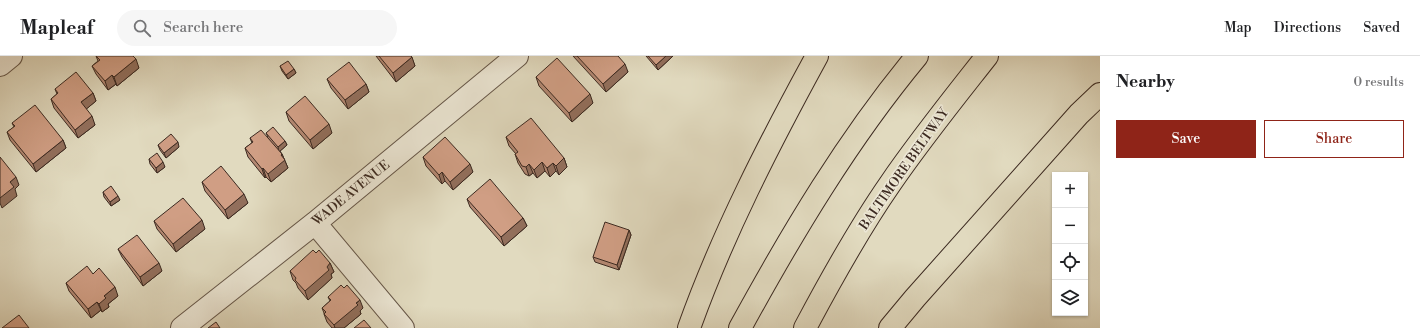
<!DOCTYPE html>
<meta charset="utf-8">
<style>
:root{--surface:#fff;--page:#f6f6f6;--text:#202124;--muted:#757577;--line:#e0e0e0;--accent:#8f2418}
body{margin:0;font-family:"Libre Bodoni",serif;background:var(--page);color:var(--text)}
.controls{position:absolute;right:12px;bottom:12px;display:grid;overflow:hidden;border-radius:0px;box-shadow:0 1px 3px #0004}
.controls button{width:36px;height:36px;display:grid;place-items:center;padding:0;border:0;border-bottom:1px solid var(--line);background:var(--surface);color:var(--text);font:20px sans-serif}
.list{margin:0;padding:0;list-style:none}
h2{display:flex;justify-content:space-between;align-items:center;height:52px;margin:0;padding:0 16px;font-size:17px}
h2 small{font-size:13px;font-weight:400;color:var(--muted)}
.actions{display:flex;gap:8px;padding:12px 16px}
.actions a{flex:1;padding:9px 0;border:1px solid var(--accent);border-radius:0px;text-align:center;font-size:14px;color:var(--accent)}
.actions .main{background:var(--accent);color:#fff}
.icon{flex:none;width:22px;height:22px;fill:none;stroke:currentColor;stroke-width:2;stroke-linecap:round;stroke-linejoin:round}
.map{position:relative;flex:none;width:1100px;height:272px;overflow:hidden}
header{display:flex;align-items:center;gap:24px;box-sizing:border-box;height:56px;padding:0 20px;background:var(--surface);border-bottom:1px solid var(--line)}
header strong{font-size:19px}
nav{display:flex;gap:22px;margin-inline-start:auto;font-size:14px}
.search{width:280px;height:36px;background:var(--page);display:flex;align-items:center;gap:10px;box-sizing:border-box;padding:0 14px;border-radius:22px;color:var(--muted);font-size:15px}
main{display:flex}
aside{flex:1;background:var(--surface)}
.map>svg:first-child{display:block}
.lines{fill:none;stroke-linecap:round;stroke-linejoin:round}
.minor-casing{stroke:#655648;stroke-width:24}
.motorway-casing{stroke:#3c2a21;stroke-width:24}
.minor{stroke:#ece7d5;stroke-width:22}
.motorway{stroke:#e1dabf;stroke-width:22}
.wall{fill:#b38872;stroke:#3c2a21}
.shaded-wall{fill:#926f5c;stroke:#3c2a21}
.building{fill:#d09e84;stroke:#3c2a21}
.labels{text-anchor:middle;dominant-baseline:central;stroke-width:3.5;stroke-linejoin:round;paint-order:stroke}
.street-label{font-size:13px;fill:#3c2a21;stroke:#ece7d5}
</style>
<header>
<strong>Mapleaf</strong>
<div class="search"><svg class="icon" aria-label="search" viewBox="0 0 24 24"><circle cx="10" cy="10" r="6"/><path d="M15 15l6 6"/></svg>Search here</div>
<nav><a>Map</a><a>Directions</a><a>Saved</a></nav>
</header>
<main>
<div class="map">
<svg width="1100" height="272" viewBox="0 0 1100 272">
<rect width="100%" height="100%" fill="#e1dabf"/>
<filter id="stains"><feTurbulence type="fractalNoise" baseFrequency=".005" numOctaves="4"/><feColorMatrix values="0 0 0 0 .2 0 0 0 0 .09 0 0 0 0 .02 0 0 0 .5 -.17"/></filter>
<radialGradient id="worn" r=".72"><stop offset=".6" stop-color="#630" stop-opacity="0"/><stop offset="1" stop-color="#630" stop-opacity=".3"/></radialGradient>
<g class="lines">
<g class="minor-casing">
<path id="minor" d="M0 9 11 0
M315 167 403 272
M182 272 315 167 517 0"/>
</g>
<g class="motorway-casing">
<path id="motorway" d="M689 272C723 177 769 88 817 0
M740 272C792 177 848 83 917 0
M805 272C831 223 858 174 890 128 920 84 954 42 987 0
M890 272 915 242 1079 58 1100 38"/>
</g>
<use href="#minor" class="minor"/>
<use href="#motorway" class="motorway"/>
</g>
<path class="wall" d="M96 0 139 12 117 30 116 28 108 34 96 18 92 10 98 5Z
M376 0H411L415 10 396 26Z
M573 0H618L628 16 606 36Z
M646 0H673L658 14Z
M280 10 294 13 296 17 288 23 282 15Z
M536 21 593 47 572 66 539 30Z
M327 23 366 28 369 36 348 53 331 32Z
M55 33 93 37 96 45 86 53 95 69 78 82 54 52 51 43 57 38Z
M286 56 332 77 313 93 289 65Z
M12 67 63 84 66 92 36 116 10 84 7 76 14 71Z
M266 77 285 85 287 89 280 95 282 98 288 112 271 126 266 121 265 122 248 101 245 92 252 87 250 82 268 81Z
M506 81 564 102 567 111 559 119 556 115 550 121 545 115 537 122 533 117 529 120 525 118 518 107 515 98H516L509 90Z
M158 89 179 91 166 102 160 94Z
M423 101 473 116 453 134 445 125 442 128 426 110Z
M149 103 165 111 157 117 150 108Z
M202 126 248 147 228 163 205 135Z
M103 136 120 144 111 150 104 141Z
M467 143 523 162 527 170 504 190 470 151Z
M154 165 205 173 176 196 157 173Z
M629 174 631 179 619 214 595 206 593 201Z
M118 193 162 215 143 230 122 201Z
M316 197 330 207 334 216 331 218 332 222 308 244 298 232 296 227 293 224 290 215Z
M93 218 118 240 108 248 109 251 102 256 101 254 91 262 69 235 66 227Z
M328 241 363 252 360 255 361 258 344 272H332L327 266 324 258V257L322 252 330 245Z"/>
<path class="shaded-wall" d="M666 0H673L658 14 656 9Z
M412 1 415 10 396 26 393 17Z
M136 3 139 12 117 30 114 21Z
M625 8 628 16 606 36 603 28Z
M294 13 296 17 288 23 286 19Z
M112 19 116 28 108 34 105 25Z
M366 28 369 36 348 53 345 44Z
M93 37 96 45 84 55 81 46Z
M590 38 593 47 572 66 569 57Z
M92 60 95 69 78 82 75 74Z
M329 68 332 77 313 93 310 84Z
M63 84 66 92 36 116 33 108Z
M285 85 287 89 279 96 278 91Z
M178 86 179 91 166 102 164 97Z
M282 98 288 112 271 126 268 118Z
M564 102 567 111 559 119 556 110Z
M163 106 165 111 157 117 156 112Z
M542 106 545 115 537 122 534 114Z
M553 107 556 115 550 121 547 112Z
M470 108 473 116 453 134 450 126Z
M529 108 533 117 529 120 526 111Z
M263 112 266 121 265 122 262 113Z
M442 116 445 125 442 128 439 119Z
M16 121 19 129 15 133 17 140 2 152 0 147V142L10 126Z
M244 138 248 147 228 163 225 154Z
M118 140 120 144 111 150 110 146Z
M523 162 527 170 504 190 501 181Z
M202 164 205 173 176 196 173 188Z
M629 174 631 179 619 214 617 209Z
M159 207 162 215 143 230 140 221Z
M330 207 334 216 331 218 332 222 308 244 305 235Z
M115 231 118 240 108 248 109 251 102 256 99 248 104 240Z
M360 244 363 252 360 255 361 258 344 272H335L334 269Z
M97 246 101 254 91 262 88 253Z"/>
<path class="building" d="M96 0H133L136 3 114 21 112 19 105 25 92 10 100 4Z
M379 0H411L412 1 393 17Z
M577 0H618L625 8 603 28Z
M648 0H666L656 9Z
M557 2 590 38 569 57 536 21Z
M288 5 294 13 286 19 280 10Z
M349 6 366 28 345 44 327 23Z
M76 16 93 37 81 46 92 60 75 74 51 43 58 37 55 33Z
M305 40 329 68 310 84 286 56Z
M35 49 63 84 33 108 7 76 15 70 12 67Z
M531 62 564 102 556 110 553 107 547 112 542 106 534 114 529 108 526 111 522 110 515 98 518 96 506 81Z
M273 71 285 85 278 91 266 77Z
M261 74 282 98 281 99 285 104 268 118 263 112 262 113 245 92 253 86 250 82Z
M171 78 178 86 164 97 158 89Z
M445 81 470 108 450 126 442 116 439 119 423 101Z
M157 97 163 106 156 112 149 103Z
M0 101 16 121 10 126 14 131 0 142Z
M221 110 244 138 225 154 202 126Z
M490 123 523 162 501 181 467 143Z
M111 130 118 140 110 146 103 136Z
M183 142 202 164 173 188 154 165Z
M605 166 629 174 617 209 593 201Z
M137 179 159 207 140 221 118 193Z
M313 194 316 197 319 194 330 207 327 211 329 214 305 235 295 224 296 222 290 215Z
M87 210 93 218 99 212 115 231 104 240 106 242 99 248 97 246 88 253 66 227Z
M341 229 344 232 347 229 360 244 356 247 358 249 334 269 324 258 326 256 322 252 331 244 328 241Z
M19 259 29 272H2Z
M364 264 371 272H354Z
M216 266 220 272H208Z"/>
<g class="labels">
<g class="street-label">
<text transform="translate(904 113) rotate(-55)">BALTIMORE BELTWAY</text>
<text transform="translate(351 137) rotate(-39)">WADE AVENUE</text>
</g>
</g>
<rect width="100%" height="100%" filter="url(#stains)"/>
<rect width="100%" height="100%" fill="url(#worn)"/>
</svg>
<div class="controls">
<button>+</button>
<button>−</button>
<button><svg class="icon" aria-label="locate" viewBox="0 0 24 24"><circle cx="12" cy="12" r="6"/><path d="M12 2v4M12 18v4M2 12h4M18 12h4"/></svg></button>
<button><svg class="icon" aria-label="layers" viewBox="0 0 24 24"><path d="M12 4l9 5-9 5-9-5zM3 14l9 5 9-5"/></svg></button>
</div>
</div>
<aside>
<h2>Nearby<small>0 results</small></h2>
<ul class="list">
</ul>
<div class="actions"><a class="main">Save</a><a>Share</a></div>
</aside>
</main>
